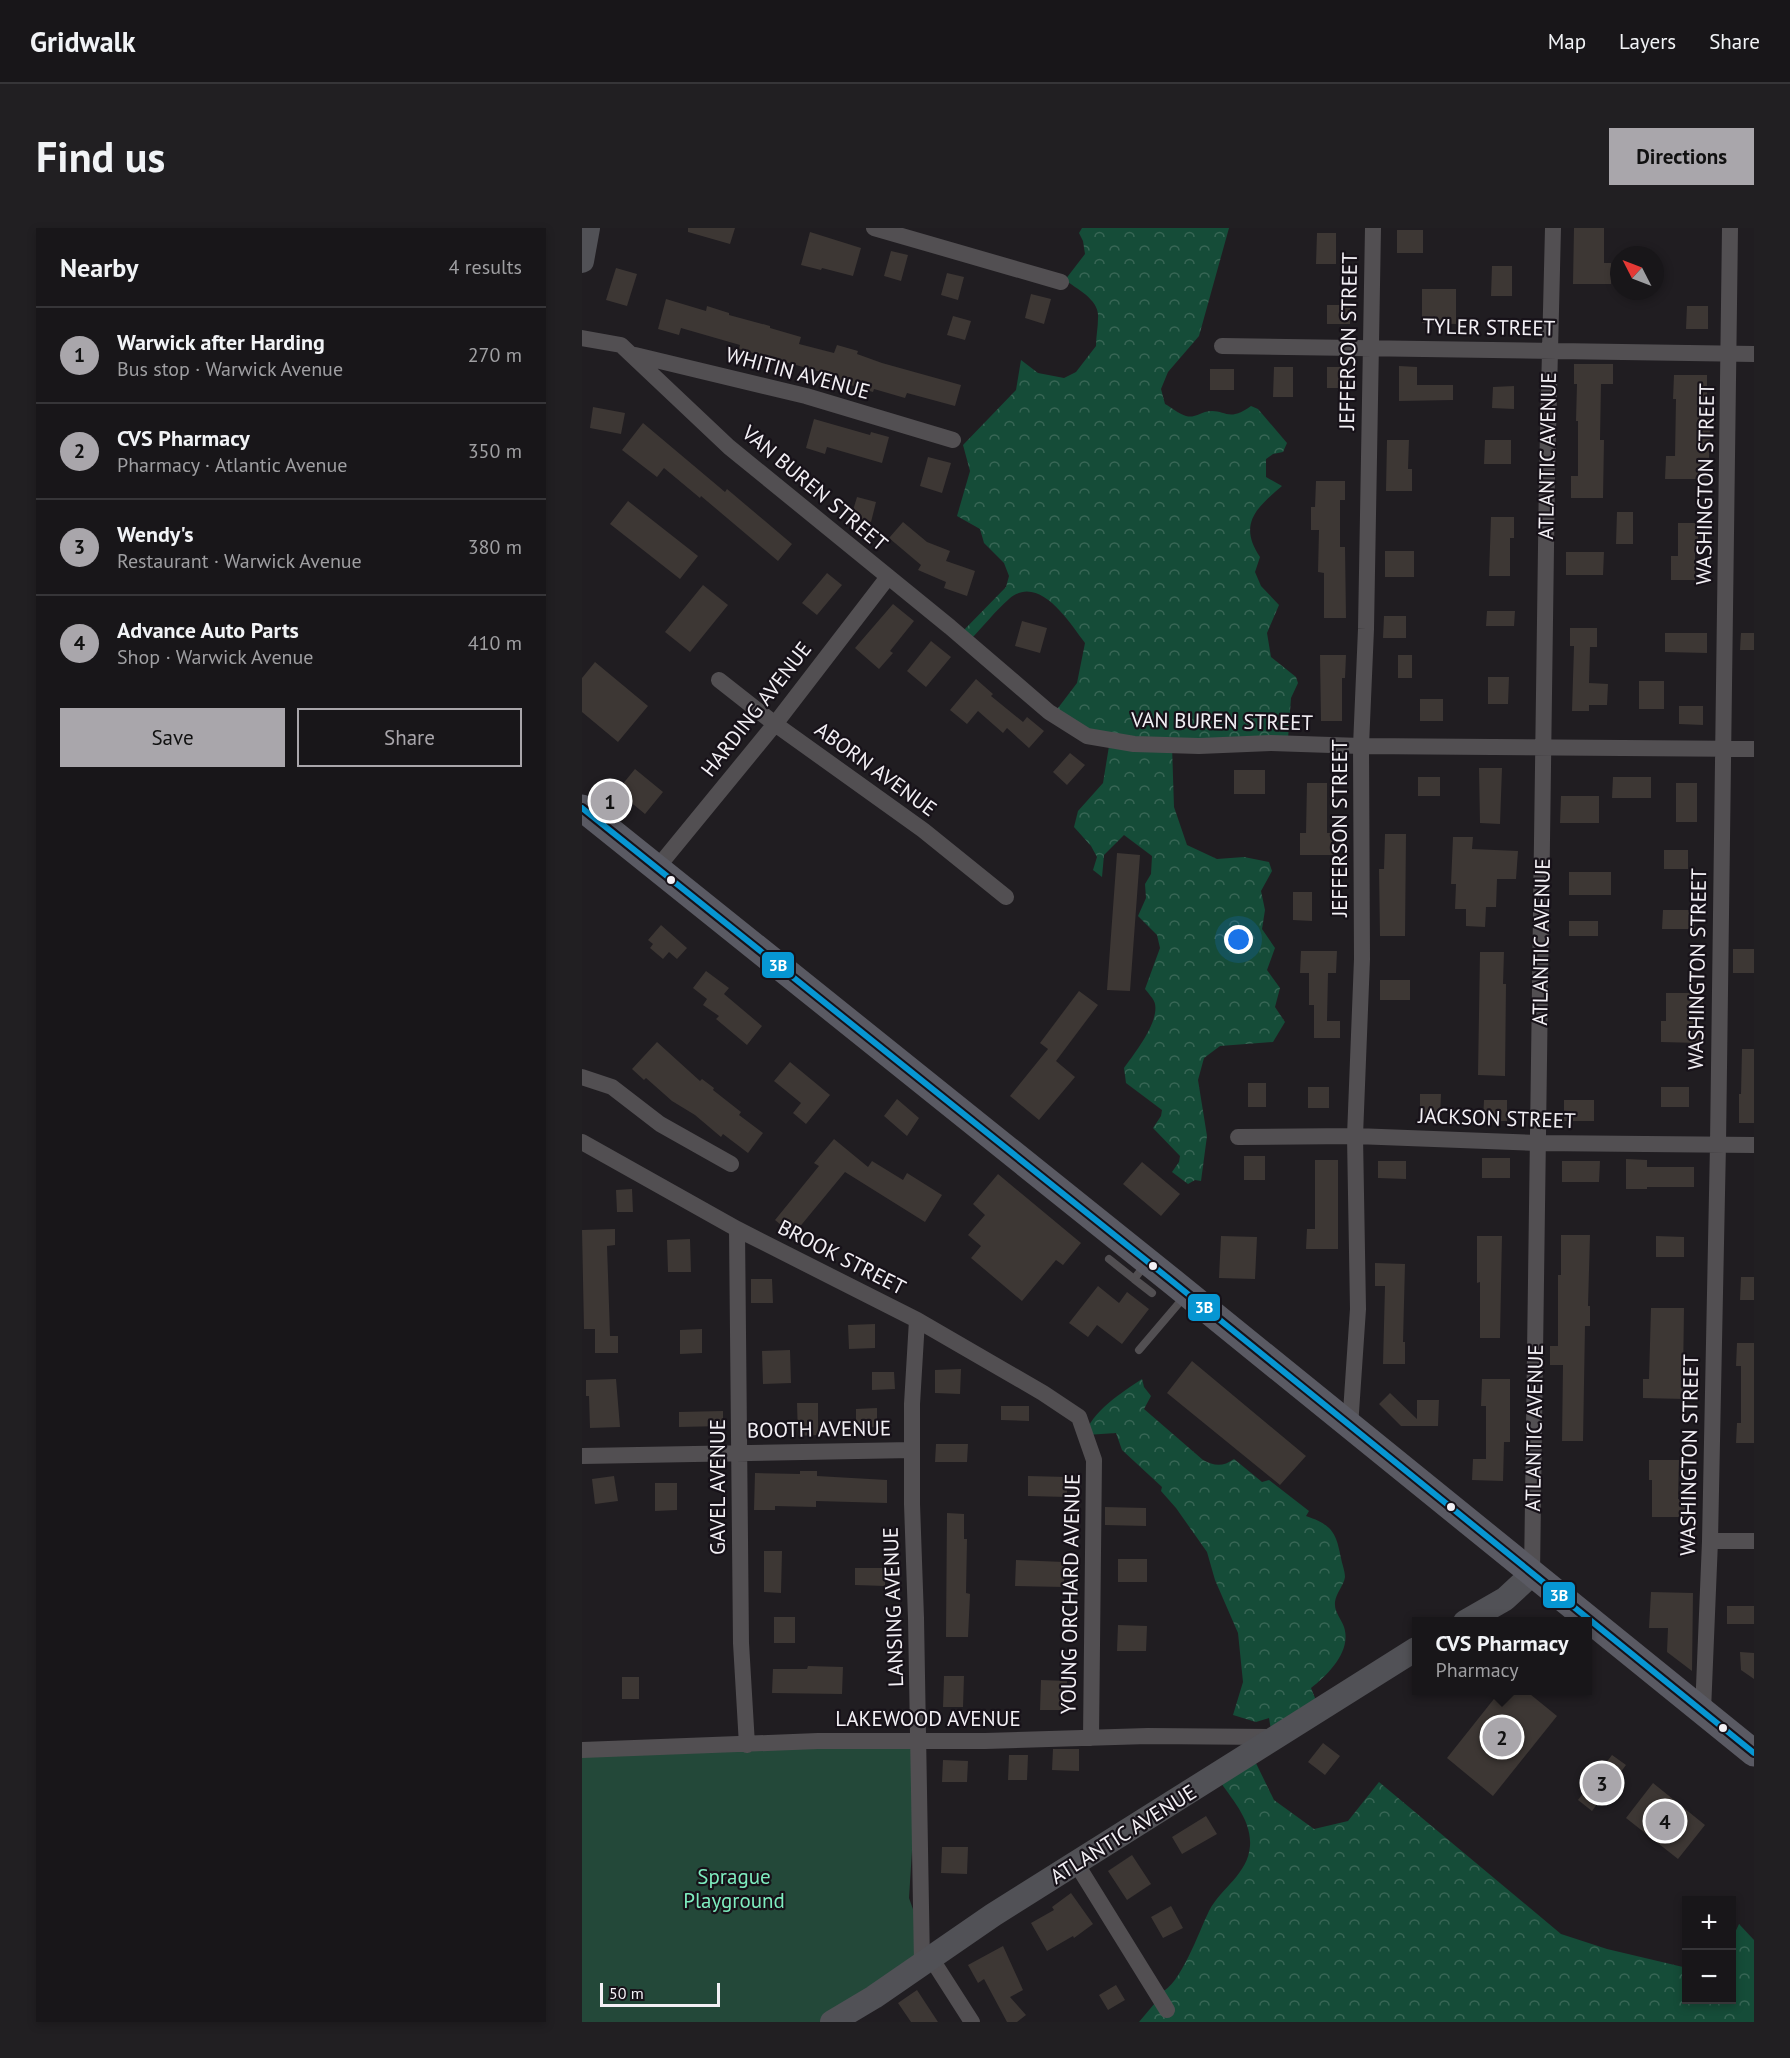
<!DOCTYPE html>
<meta charset="utf-8">
<style>
:root{--surface:#181619;--page:#211f22;--text:#f1f3f6;--muted:#9f9fa2;--line:#363538;--accent:#a9a6ab}
body{margin:0;font-family:"PT Sans",sans-serif;background:var(--page);color:var(--text)}
.controls{position:absolute;right:18px;bottom:18px;display:grid;overflow:hidden;border-radius:0px;box-shadow:0 3px 9px #0003}
.controls button{width:54px;height:54px;display:grid;place-items:center;padding:0;border:0;border-bottom:2px solid var(--line);background:var(--surface);color:var(--text);font:30px sans-serif}
.compass{position:absolute;left:1028px;top:18px;width:54px;height:54px;border-radius:50%;background:var(--surface);box-shadow:0 3px 9px #0003;rotate:312deg}
.scale{position:absolute;left:18px;bottom:15px;width:120px;box-sizing:border-box;padding-left:6px;border:3px solid #f3f0f5;border-top:0;font-size:16px;line-height:21px;white-space:nowrap;color:#f3f0f5;-webkit-text-stroke:4px #171219;paint-order:stroke}
.you{position:absolute;left:657px;top:712px;width:21px;height:21px;margin:-15px;border:4px solid #fff;border-radius:50%;background:#1a73e8;box-shadow:0 0 0 9px #1a73e833}
.badge{display:grid;place-items:center;width:39px;height:39px;border-radius:50%;background:var(--accent);color:#111;font-size:20px;font-weight:700}
.pin{position:absolute;translate:-50% -50%;border:3px solid #fff;box-shadow:0 2px 6px #0006}
.popup{position:absolute;left:830px;top:1389px;width:180px;height:78px;box-sizing:border-box;display:grid;place-content:center;border-radius:0px;background:var(--surface);filter:drop-shadow(0 2px 4px #0005);font-size:20px;white-space:nowrap;color:var(--muted)}
.popup b{font-size:22px;color:var(--text)}
.popup::after{content:'';position:absolute;left:50%;top:100%;margin-left:-12px;border:12px solid transparent;border-top-color:var(--surface)}
.list{margin:0;padding:0;list-style:none}
h2{display:flex;justify-content:space-between;align-items:center;height:78px;margin:0;padding:0 24px;font-size:26px}
h2 small{font-size:20px;font-weight:400;color:var(--muted)}
.list li{display:grid;grid-template-columns:39px 1fr auto;gap:18px;align-items:center;box-sizing:border-box;height:96px;padding:0 24px;border-top:2px solid var(--line)}
.list b{display:block;font-size:22px;white-space:nowrap}
.list p{margin:0;font-size:20px;white-space:nowrap;color:var(--muted)}
.list em{font-size:20px;font-style:normal;color:var(--muted)}
.actions{display:flex;gap:12px;padding:18px 24px}
.actions a{flex:1;padding:14px 0;border:2px solid var(--accent);border-radius:0px;text-align:center;font-size:21px;color:var(--accent)}
.actions .main{background:var(--accent);color:#111}
.map{position:relative;flex:none;width:1172px;height:1794px;overflow:hidden;border-radius:0px}
header{display:flex;align-items:center;gap:36px;box-sizing:border-box;height:84px;padding:0 30px;background:var(--surface);border-bottom:2px solid var(--line)}
header strong{font-size:28px}
nav{display:flex;gap:33px;margin-inline-start:auto;font-size:21px}
.intro{display:flex;align-items:center;justify-content:space-between;box-sizing:border-box;height:144px;padding:0 36px}
h1{margin:0;font-size:42px}
.button{padding:15px 27px;border-radius:0px;background:var(--accent);color:#111;font-size:21px;font-weight:700}
main{display:flex;gap:36px;padding:0 36px}
aside{flex:1;background:var(--surface);border-radius:0px;box-shadow:0 3px 9px #0003}
.map>svg:first-child{display:block}
.forest{fill:url(#forest-crowns)}
.park{fill:#234839}
.building{fill:#3d3734}
.lines{fill:none;stroke-linecap:round;stroke-linejoin:round}
.lane{stroke:#524f52;stroke-width:8}
.street{stroke:#524f52;stroke-width:16}
.secondary{stroke:#515156;stroke-width:24}
.primary{stroke:#5a5a63;stroke-width:27}
.bus-1-casing{stroke:#171219;stroke-width:10}
.bus-1{stroke:#0696d2;stroke-width:6}
.bus-dot{fill:#f3f0f5;stroke:#171219;stroke-width:2}
.labels{text-anchor:middle;dominant-baseline:central;stroke-width:4.5;stroke-linejoin:round;paint-order:stroke}
.street-label{font-size:21px;fill:#f3f0f5;stroke:#171219}
.park-label{font-size:21px;fill:#7eedbf;stroke:#171219}
.line-badge{stroke:#171219;stroke-width:2}
.badge-label{font-size:16px;text-anchor:middle;font-weight:bold;fill:#fff}
</style>
<header>
<strong>Gridwalk</strong>
<nav><a>Map</a><a>Layers</a><a>Share</a></nav>
</header>
<div class="intro"><h1>Find us</h1><a class="button">Directions</a></div>
<main>
<aside>
<h2>Nearby<small>4 results</small></h2>
<ul class="list">
<li><span class="badge">1</span><div><b>Warwick after Harding</b><p>Bus stop · Warwick Avenue</p></div><em>270 m</em></li>
<li><span class="badge">2</span><div><b>CVS Pharmacy</b><p>Pharmacy · Atlantic Avenue</p></div><em>350 m</em></li>
<li><span class="badge">3</span><div><b>Wendy's</b><p>Restaurant · Warwick Avenue</p></div><em>380 m</em></li>
<li><span class="badge">4</span><div><b>Advance Auto Parts</b><p>Shop · Warwick Avenue</p></div><em>410 m</em></li>
</ul>
<div class="actions"><a class="main">Save</a><a>Share</a></div>
</aside>
<div class="map">
<svg width="1172" height="1794" viewBox="0 0 1172 1794">
<defs>
<pattern id="forest-crowns" width="20" height="18" patternUnits="userSpaceOnUse" patternTransform="scale(1.5)"><rect width="20" height="18" fill="#154c38"/><path d="M2 6a3 3 0 1 1 6 0M12 15a3 3 0 1 1 6 0" fill="none" stroke="#386655"/></pattern>
</defs>
<rect width="100%" height="100%" fill="#201d21"/>
<path class="forest" d="M500 0H647L617 108 586 144 579 161 583 176C590 180 597 186 604 188 612 190 616 186 623 184 642 179 645 196 669 178L676 181 705 215 701 224 691 226 684 231V249L700 258C674 280 656 296 678 329L673 344 679 358 697 377 685 405 689 429 714 449 716 455 709 470 706 511 590 518 592 579 605 617 635 631 662 629 687 634 690 643 679 663 683 682 680 701 693 720 685 742 698 760 693 779 703 794 691 814 638 818 622 830 616 852 625 908 619 953 613 952 606 956 590 944 597 934 598 928 571 900 579 888 580 882 544 855 542 840C552 826 577 795 573 776 572 771 566 765 563 761L578 720 575 707 556 688 564 670 563 656 569 646 570 628 542 607 522 627 520 649 511 642 515 629 509 618 492 599 496 583 521 555 528 512 473 484 495 455 503 415C487 394 457 345 427 371 413 383 401 399 388 412L379 405 424 359 427 348 422 335 402 315 398 301 375 288 388 243 381 217 434 162 439 132 456 145 482 150 494 144 514 118C514 108 516 100 516 90 518 72 495 61 483 52L503 26 501 13 497 5Z
M560 1151 562 1159 569 1168 562 1181 621 1232C632 1238 641 1239 652 1231L680 1254 687 1252 727 1283 724 1288C750 1297 754 1304 759 1330 760 1336 763 1343 763 1349 762 1357 754 1365 753 1374 752 1384 759 1390 762 1399 770 1423 746 1447 729 1460L735 1475 690 1508 687 1490 674 1494 651 1487 661 1454 656 1405 633 1352 625 1324 594 1280 579 1263 580 1259 540 1222 534 1205 504 1207C506 1186 543 1162 560 1151Z
M668 1523 692 1572 732 1601 766 1593 797 1554 979 1706 1025 1721 1101 1739 1104 1738V1772H1150V1711L1157 1696 1172 1712V1794H557L578 1769V1765C599 1757 617 1703 627 1683 639 1660 666 1646 668 1618 670 1591 648 1569 634 1548Z"/>
<path class="park" d="M337 1513 327 1670 347 1726 248 1794H0V1520Z"/>
<path class="building" d="M106 0H153L148 16 106 4Z
M992 0H1022V35H1029V56H991Z
M815 2H841V25H815Z
M228 4 279 20 271 48 240 40 239 42 219 37Z
M735 5H754V36H734Z
M309 23 326 27 319 53 302 48Z
M910 38H930V68H909Z
M34 40 55 46 45 78 24 72Z
M365 45 382 49 376 72 359 67Z
M840 61H874V96L840 95Z
M449 66 469 71 462 96 443 90Z
M84 71 124 83 125 78 147 85V87L188 98V100L219 109 217 116 252 125 255 117 276 123 275 126 300 135 379 157 373 178 325 165 323 170 292 161 291 164 245 150 246 146 157 121 158 117 99 100 97 107 76 101Z
M745 77H768V96H745Z
M1105 78H1126V101H1104Z
M371 88 389 93 383 112 365 107Z
M992 136H1031V156H1019L1018 212H1022L1021 270H989V248H996V193H994L995 156H992Z
M817 138 835 139V157H871V172L817 173Z
M692 139H711V169H691Z
M745 139H766L765 160H745Z
M628 141H652V162H628Z
M1092 147H1125V184H1129L1126 251H1083L1084 228H1093L1094 171H1091Z
M932 158V181L910 180 911 159Z
M11 179 43 185 39 206 8 200Z
M232 191 288 207 289 204 307 209 300 235 245 219 243 226 224 220Z
M61 195 143 264 145 261 210 316 196 333 119 268 118 270 82 240 75 249 40 222Z
M805 212H827L826 241H830V263H804Z
M903 212H929V236H902Z
M346 229 369 235 360 265 338 258Z
M734 253H763V272H758V319H763L764 390H742V345L736 344 737 302H729V279H733Z
M275 269 294 274 289 294 269 289Z
M46 273 116 328 98 351 28 296Z
M1035 284H1051V316H1034Z
M909 289H932V310H928V348H907Z
M321 294 345 314 368 323 364 333 393 343 385 368 362 360 364 354 336 342 339 337 307 310Z
M1096 295H1116V312H1113V352H1089V328H1096Z
M803 323H832V349H803Z
M984 324H1022L1021 347H984Z
M245 345 260 357 235 387 220 375Z
M121 357 146 377 108 424 83 404Z
M311 376 332 393 308 423 311 425 297 441 273 420Z
M905 383H933L932 398H904Z
M802 388H824V410H801Z
M440 393 465 400 458 425 433 418Z
M988 400H1015V419H1008L1007 455 1026 456 1025 477H1007V483H990L992 418H988Z
M1083 405H1125V425L1083 424Z
M1159 405H1172V422H1158Z
M349 413 369 429 344 459 325 443Z
M738 427H764L763 450H760V493H739Z
M816 427H830V450H816Z
M13 434 66 478 36 514 0 484V450Z
M906 449H927L926 476H906Z
M394 451 411 466 409 468 441 494 445 489 462 503 447 520 425 500 421 505 396 483 385 496 368 482Z
M1057 453H1082V481H1057Z
M838 471H861V493H838Z
M1097 478H1121V497L1097 496Z
M488 525 503 537 485 557 471 544Z
M897 540H920L918 596 898 595Z
M53 541 81 564 63 586 35 563Z
M652 542H683V566H652Z
M836 549H858V568H836Z
M1031 549H1069V570H1030Z
M725 555H745V605H752V627H718V605H724Z
M1094 555H1115V594H1094Z
M979 568H1017V595H978Z
M803 606H824L823 708H798L797 641H802Z
M871 609H891L890 621 936 623 934 651H915L914 679H904L903 699 884 698V681H873L874 656H869Z
M1082 622H1106V641H1082Z
M535 625 558 627 548 763 525 762Z
M987 644H1029V667H987Z
M711 664H730V693L711 692Z
M1081 682H1113V701H1080Z
M987 693H1016V708H987Z
M79 697 105 720 95 731 87 724 81 731 68 720 71 716 66 712Z
M1151 721H1172V745H1151Z
M719 723H755L754 745H746L745 793H758V810H732V777H727V745H718Z
M898 724H922L921 756H924L923 848 896 847Z
M124 743 147 760 142 766 180 798 165 817 134 791 137 788 121 777 125 771 111 760Z
M798 752H828V772H798Z
M497 763 516 777 474 833 493 849 457 892 428 868 466 821 458 815Z
M1084 765H1121V782H1117V815L1079 814V793H1084Z
M75 814 118 853 120 851 132 860 131 862 159 884 157 887 181 905 166 925 141 906 139 909 113 887 90 873 64 850 62 852 50 841Z
M1160 821H1172V895H1157V866H1159Z
M208 834 248 867 224 896 211 885 219 875 192 853Z
M666 855H684V879H666Z
M726 859H747V880H726Z
M1079 859H1107V879H1079Z
M838 866H859L858 888H838Z
M315 871 337 890 325 908 302 888Z
M902 872H925V893H901Z
M982 872H1012V893H982Z
M252 911 286 939 290 933 321 952 325 945 360 967 343 994 263 944 211 1007 193 992 237 938 232 935Z
M662 928H683V952H662Z
M900 930H928V950H900Z
M1044 931 1065 932V939H1112V959H1065V961H1044Z
M733 932H756V1021H724L725 1001H733Z
M796 933H824V951L796 950Z
M980 933H1018L1017 954H980Z
M560 934 598 966 579 988 541 956Z
M416 946 499 1015 481 1037 474 1032 440 1073 389 1030 399 1018 386 1007 403 987 391 976Z
M50 961 51 984H35L34 962Z
M33 1001V1017L25 1018 27 1077 28 1108H36V1125H13V1101H2L0 1002Z
M979 1007H1008L1006 1078H1008V1098H1003L1001 1213H980L981 1137H968V1118H976V1047H979Z
M639 1008 675 1009 673 1051 637 1050Z
M895 1008H920L918 1110H898V1054L895 1055Z
M1074 1008 1102 1009V1029H1074Z
M108 1011 109 1044H86L85 1012Z
M793 1035 823 1036 821 1114H823V1136H801L803 1058H793Z
M1159 1049H1172V1072H1158Z
M169 1051H190L191 1075H169Z
M516 1058 537 1075 545 1064 567 1081 540 1116 515 1097 506 1109 487 1095Z
M1069 1080H1102L1101 1152H1103V1171L1061 1170V1151H1067Z
M293 1096V1120L267 1121 266 1097Z
M120 1101V1125L98 1126V1102Z
M1155 1115H1172V1215H1154L1155 1195H1159V1138H1154Z
M208 1122 209 1155 181 1156 180 1123Z
M610 1133 724 1228 698 1257 585 1165Z
M379 1141 378 1166 353 1165V1142Z
M290 1144H312L313 1161 290 1162Z
M34 1151 38 1199 8 1200 7 1168H4V1152Z
M900 1151H928V1214H922L921 1253 890 1252 891 1231H904V1178H899Z
M808 1165 835 1191V1172H857L856 1198H819L797 1176Z
M215 1175H236V1207L216 1208Z
M419 1178H447V1193L419 1192Z
M295 1180V1199L274 1200V1181Z
M141 1183V1198L97 1199V1184Z
M354 1216H386L385 1234H353Z
M1067 1232H1097L1096 1271H1109V1289H1070V1252H1067Z
M218 1243H235V1248L305 1252V1275L234 1273V1279L193 1278V1282H172L173 1245 218 1246Z
M32 1248 36 1273 13 1276 10 1251Z
M446 1248 485 1249V1269L446 1268Z
M73 1255H95V1282L73 1283Z
M523 1279 564 1280V1298L523 1297Z
M365 1285 382 1286V1311H385L384 1365 388 1366 386 1409H364Z
M182 1323H200L199 1365 182 1364Z
M536 1331H565V1354H536Z
M434 1332 482 1334V1359L433 1358Z
M273 1340H303V1358L273 1357Z
M1069 1364 1111 1365 1110 1443 1085 1424 1086 1400H1067Z
M1145 1378H1172V1396H1145Z
M192 1389H213V1415H192Z
M536 1397 565 1398 564 1423H535Z
M1158 1424 1172 1425V1451L1159 1442Z
M226 1438 261 1439 260 1466 190 1465 191 1441H225Z
M362 1448H382L381 1479H361Z
M40 1449H57V1471H40Z
M459 1452 485 1453 484 1482H458Z
M919 1462H943L975 1488 911 1568 865 1530Z
M741 1515 758 1528 743 1547 726 1534Z
M471 1521H497V1543L470 1542Z
M427 1527H446L445 1552H426Z
M1030 1527 1044 1537 1010 1583 996 1572Z
M361 1532 386 1533 385 1554H360Z
M1071 1555 1123 1597 1096 1631 1044 1590Z
M624 1588 635 1606 600 1626 590 1609Z
M360 1619H386L385 1646 359 1645Z
M550 1627 569 1656 545 1672 526 1643Z
M489 1665 511 1696 492 1710 491 1708 465 1723 449 1695 472 1682 470 1679Z
M589 1678 601 1700 581 1710 569 1689Z
M421 1718 441 1762 428 1769 444 1787 435 1794H425L402 1751 396 1755 386 1737Z
M534 1757 543 1772 526 1782 517 1767Z
M335 1762 356 1794H329L316 1775Z"/>
<g class="lines">
<path class="lane" d="M527 1031 552 1051
M564 1036 552 1051 570 1065
M557 1122 603 1068"/>
<path class="street" d="M292 0 479 54
M0 110 39 117 147 219 368 399 467 484 505 508 552 516 617 518 689 515 779 518 1172 521
M640 118 1172 126
M53 127 224 168 371 212
M137 452 193 496 341 602 424 669
M75 640 193 496 306 349
M0 849 30 859 78 896 149 936
M656 909 773 908 955 915 1172 917
M0 914 155 1001 335 1092 461 1165 497 1189 512 1232 509 1510
M155 1001 159 1415 165 1517
M335 1092 330 1176V1276L334 1390 340 1736
M768 1199 776 1081 773 908 780 731 779 518 784 401 791 0
M0 1228 330 1222
M1128 1313H1172
M950 1346 965 246 971 0
M1121 1483 1128 1313 1136 916 1148 0
M0 1522 236 1513H403L566 1508 692 1509
M494 1635 585 1782
M349 1730 390 1794"/>
<path class="secondary" d="M0 33 6 0
M883 1394 923 1371 950 1346
M250 1794 292 1769 411 1687 834 1421"/>
<path class="primary" d="M0 580 591 1054 1172 1525"/>
<g class="bus-1-casing">
<path id="bus-1" d="M0 580 591 1054 1172 1525"/>
</g>
<use href="#bus-1" class="bus-1"/>
</g>
<g class="bus-dot">
<circle cx="89" cy="652" r="5"/>
<circle cx="571" cy="1038" r="5"/>
<circle cx="869" cy="1279" r="5"/>
<circle cx="1141" cy="1500" r="5"/>
</g>
<g class="labels">
<g class="street-label">
<text transform="translate(907 99) rotate(1)">TYLER STREET</text>
<text transform="translate(766 113) rotate(-89)">JEFFERSON STREET</text>
<text transform="translate(216 145) rotate(15)">WHITIN AVENUE</text>
<text transform="translate(965 228) rotate(-89)">ATLANTIC AVENUE</text>
<text transform="translate(1123 256) rotate(-89)">WASHINGTON STREET</text>
<text transform="translate(233 260) rotate(40)">VAN BUREN STREET</text>
<text transform="translate(174 481) rotate(-52)">HARDING AVENUE</text>
<text transform="translate(640 493) rotate(1)">VAN BUREN STREET</text>
<text transform="translate(294 541) rotate(36)">ABORN AVENUE</text>
<text transform="translate(757 600) rotate(-90)">JEFFERSON STREET</text>
<text transform="translate(959 714) rotate(-89)">ATLANTIC AVENUE</text>
<text transform="translate(1115 741) rotate(-89)">WASHINGTON STREET</text>
<text transform="translate(915 890) rotate(2)">JACKSON STREET</text>
<text transform="translate(260 1029) rotate(27)">BROOK STREET</text>
<text transform="translate(952 1200) rotate(-89)">ATLANTIC AVENUE</text>
<text transform="translate(237 1201) rotate(-1)">BOOTH AVENUE</text>
<text transform="translate(1107 1227) rotate(-89)">WASHINGTON STREET</text>
<text transform="translate(135 1259) rotate(-90)">GAVEL AVENUE</text>
<text transform="translate(488 1366) rotate(-89)">YOUNG ORCHARD AVENUE</text>
<text transform="translate(311 1379) rotate(-92)">LANSING AVENUE</text>
<text x="346" y="1490">LAKEWOOD AVENUE</text>
<text transform="translate(541 1606) rotate(-32)">ATLANTIC AVENUE</text>
</g>
<g class="park-label">
<text x="152" y="1648">Sprague<tspan x="152" dy="24">Playground</tspan></text>
</g>
</g>
<g class="line-badge">
<rect x="179" y="723" width="34" height="28" rx="6" fill="#0696d2"/>
<rect x="605" y="1065" width="34" height="29" rx="6" fill="#0696d2"/>
<rect x="960" y="1353" width="34" height="28" rx="6" fill="#0696d2"/>
</g>
<g class="badge-label">
<text x="196" y="743">3B</text>
<text x="622" y="1085">3B</text>
<text x="977" y="1373">3B</text>
</g>
</svg>
<div class="controls">
<button>+</button>
<button>−</button>
</div>
<svg class="compass" viewBox="-18 -18 36 36"><path d="M0-13l5 13h-10z" fill="#e53935"/><path d="M0 13l5-13h-10z" fill="#9f9fa2"/></svg>
<div class="scale">50 m</div>
<div class="you"></div>
<div class="pin badge" style="left:28px;top:573px">1</div>
<div class="pin badge" style="left:920px;top:1509px">2</div>
<div class="popup"><b>CVS Pharmacy</b>Pharmacy</div>
<div class="pin badge" style="left:1020px;top:1555px">3</div>
<div class="pin badge" style="left:1083px;top:1593px">4</div>
</div>
</main>
